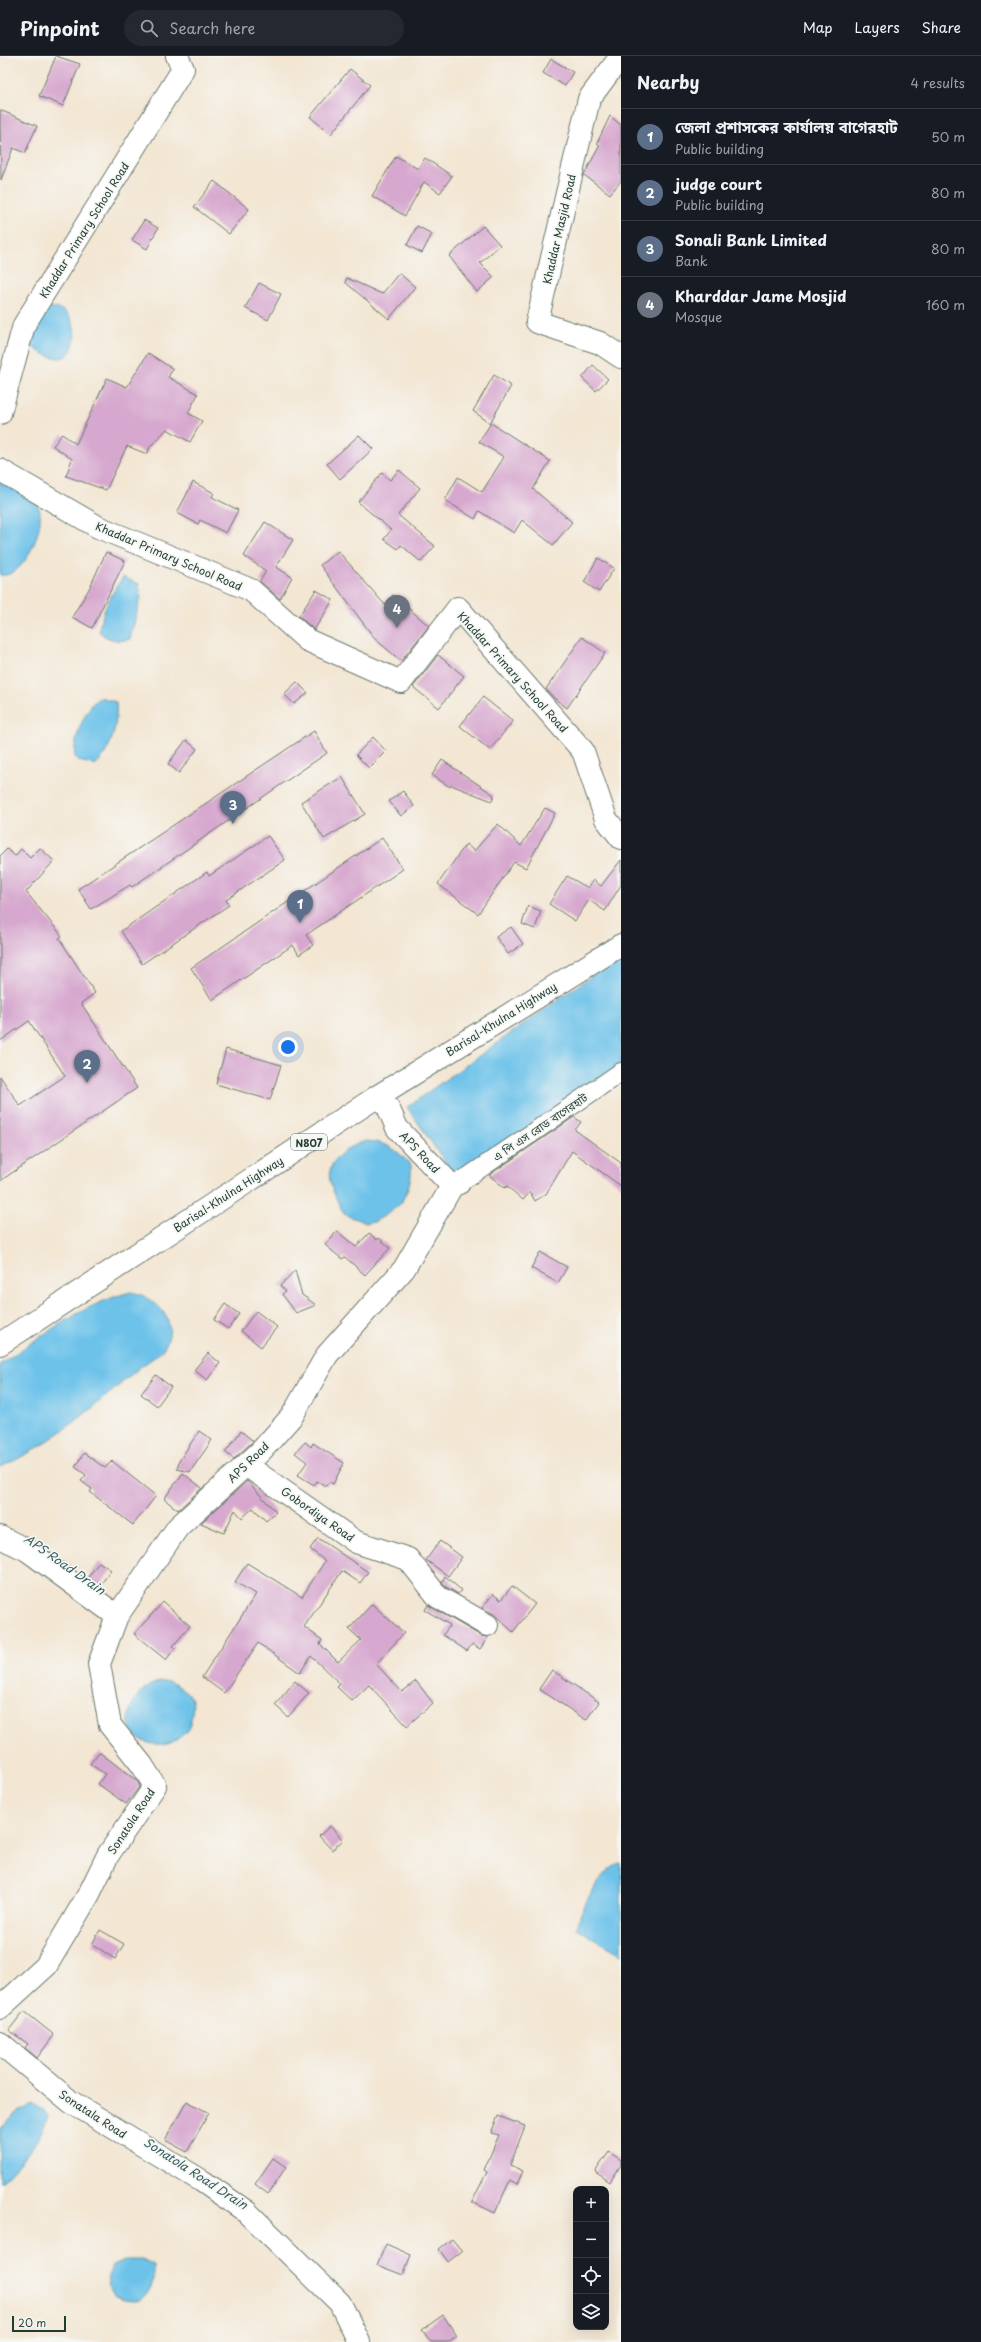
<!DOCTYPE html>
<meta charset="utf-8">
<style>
:root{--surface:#171b24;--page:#242831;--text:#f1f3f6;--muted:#9ea1a6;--line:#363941;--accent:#c8321e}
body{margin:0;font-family:"Playpen Sans","Noto Sans Bengali",sans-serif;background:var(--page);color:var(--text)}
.controls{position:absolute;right:12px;bottom:12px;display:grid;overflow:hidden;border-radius:8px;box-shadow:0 4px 16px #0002}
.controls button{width:36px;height:36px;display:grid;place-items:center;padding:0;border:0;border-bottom:1px solid var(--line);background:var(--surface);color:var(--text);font:20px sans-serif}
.scale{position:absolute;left:12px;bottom:10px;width:54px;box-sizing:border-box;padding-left:4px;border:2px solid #1f3d34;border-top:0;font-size:11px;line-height:14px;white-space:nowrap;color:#1f3d34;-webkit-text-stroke:3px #f6f6f2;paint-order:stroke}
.you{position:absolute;left:288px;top:991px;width:14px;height:14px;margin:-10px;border:3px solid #fff;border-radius:50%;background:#1a73e8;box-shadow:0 0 0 6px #1a73e833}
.badge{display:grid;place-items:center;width:26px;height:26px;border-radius:50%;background:var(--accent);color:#fff;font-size:13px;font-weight:700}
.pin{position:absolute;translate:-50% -33px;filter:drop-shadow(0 1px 2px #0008)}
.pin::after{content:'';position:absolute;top:21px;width:14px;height:12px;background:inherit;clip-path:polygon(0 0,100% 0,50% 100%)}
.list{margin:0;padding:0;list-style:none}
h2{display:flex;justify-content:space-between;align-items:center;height:52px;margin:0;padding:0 16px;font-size:17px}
h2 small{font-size:13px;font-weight:400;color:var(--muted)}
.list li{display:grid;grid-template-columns:26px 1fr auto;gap:12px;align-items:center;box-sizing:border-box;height:56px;padding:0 16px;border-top:1px solid var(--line)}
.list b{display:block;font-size:15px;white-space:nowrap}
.list p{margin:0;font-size:13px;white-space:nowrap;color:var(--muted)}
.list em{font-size:13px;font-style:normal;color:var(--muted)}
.icon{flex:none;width:22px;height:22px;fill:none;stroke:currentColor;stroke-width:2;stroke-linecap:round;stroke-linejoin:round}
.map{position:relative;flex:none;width:621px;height:2286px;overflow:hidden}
header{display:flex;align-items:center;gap:24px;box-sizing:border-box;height:56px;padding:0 20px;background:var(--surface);border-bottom:1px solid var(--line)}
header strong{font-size:19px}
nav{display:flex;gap:22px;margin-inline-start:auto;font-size:14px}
.search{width:280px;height:36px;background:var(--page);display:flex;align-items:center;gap:10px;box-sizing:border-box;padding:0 14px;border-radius:22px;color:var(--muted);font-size:15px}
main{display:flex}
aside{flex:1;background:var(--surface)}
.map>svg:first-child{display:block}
.water{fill:#6dc2ea;stroke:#46808f}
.building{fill:#d7a8cf}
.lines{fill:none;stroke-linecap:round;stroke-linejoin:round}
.street-casing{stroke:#69786c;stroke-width:20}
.secondary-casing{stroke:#69786c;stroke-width:24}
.highway-casing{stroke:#69786c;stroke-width:24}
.street{stroke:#fff;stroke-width:18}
.secondary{stroke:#fff;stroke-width:22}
.highway{stroke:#fff;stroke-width:22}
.labels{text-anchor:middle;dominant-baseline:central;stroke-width:3.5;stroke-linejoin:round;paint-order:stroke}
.shield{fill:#f6f6f2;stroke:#60746d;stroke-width:1}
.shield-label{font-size:10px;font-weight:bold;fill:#1f3d34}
.street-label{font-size:11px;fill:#1f3d34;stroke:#f6f6f2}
.water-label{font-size:12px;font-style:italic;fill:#325e62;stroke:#f6f6f2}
</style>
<header>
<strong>Pinpoint</strong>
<div class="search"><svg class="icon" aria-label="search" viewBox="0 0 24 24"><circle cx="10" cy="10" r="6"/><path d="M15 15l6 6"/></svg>Search here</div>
<nav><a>Map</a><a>Layers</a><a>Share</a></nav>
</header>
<main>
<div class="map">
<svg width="621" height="2286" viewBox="0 0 621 2286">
<rect width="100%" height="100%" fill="#f6f6f2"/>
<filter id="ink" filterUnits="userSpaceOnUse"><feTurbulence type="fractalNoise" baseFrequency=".025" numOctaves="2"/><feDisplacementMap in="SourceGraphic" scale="8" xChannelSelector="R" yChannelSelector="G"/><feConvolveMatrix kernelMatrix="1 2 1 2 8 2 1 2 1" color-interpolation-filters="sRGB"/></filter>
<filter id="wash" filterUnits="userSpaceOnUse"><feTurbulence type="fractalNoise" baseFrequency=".012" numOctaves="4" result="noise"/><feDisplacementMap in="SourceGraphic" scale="16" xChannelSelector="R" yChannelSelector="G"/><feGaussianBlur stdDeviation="0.9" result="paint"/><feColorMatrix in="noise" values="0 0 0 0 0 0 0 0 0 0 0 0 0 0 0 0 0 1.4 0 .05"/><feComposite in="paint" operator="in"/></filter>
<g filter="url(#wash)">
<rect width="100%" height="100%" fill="#f3e6d3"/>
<path class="water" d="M43 250C50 251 61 252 66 257 79 269 78 301 59 302 47 302 35 293 26 286Z
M0 413C14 424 32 435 39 452 46 470 24 524 0 519Z
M123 521 139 528 141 540 130 583C119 586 106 584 99 575 101 557 112 536 123 521Z
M100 641 116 646C118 667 112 695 95 709L79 705 75 701C73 683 85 651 100 641Z
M621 899V1008L456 1122 407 1051Z
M366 1085C387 1086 397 1094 411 1109V1120L408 1133 401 1147 389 1157 374 1166 366 1167 344 1158C339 1148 333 1137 330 1126 325 1104 349 1090 366 1085Z
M131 1236C155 1240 180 1265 165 1290 160 1299 147 1306 139 1312 100 1346 48 1392 0 1411V1308C41 1281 82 1248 131 1236Z
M168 1625C197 1639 196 1645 188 1675 182 1679 174 1687 167 1688 164 1689 159 1688 155 1688 117 1685 124 1640 153 1628 157 1626 163 1626 168 1625Z
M621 1807V1898L576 1872C580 1855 602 1809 621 1807Z
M33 2049 43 2054 48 2060C40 2087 20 2107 0 2127V2071L19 2055Z
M126 2204H142L154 2210C155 2225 152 2234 140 2244 111 2244 103 2237 112 2209Z"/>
<g id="blocks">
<path class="building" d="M56 0 80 8 63 50 39 40Z
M551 3 573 16 565 30 543 17Z
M350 13 370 29 331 78 310 61Z
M0 54 37 70 25 97 13 92 1 124Z
M610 60 621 69V125L610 138 584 119 600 89 597 87Z
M396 100 418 113 425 102 452 120 440 137 424 126 405 160 372 140Z
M214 125 249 153 229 178 194 151Z
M144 164 158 172 147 193 132 184Z
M417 170 432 178 422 197 407 189Z
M483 170 500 189 480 207 494 221 477 236 449 200Z
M399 217 415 231 389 263 345 226 347 222 382 238Z
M259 227 281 238 268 264 245 252Z
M148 297 173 313 168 321 198 338 188 357 202 365 190 386 167 373 150 391 147 398 127 390 106 434 66 420 72 403 53 390 62 378 76 388 107 322 127 331Z
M593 309 608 323 596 335 582 322Z
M494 319 511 330 490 367 473 355Z
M491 367 550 405 533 433 572 466 553 489 522 464 514 477 479 455 475 463 445 444 458 421 482 436 504 401 479 386Z
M359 379 373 393 340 423 327 408Z
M399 414 420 432 398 459 435 490 421 506 401 489 398 493 384 483 391 474 358 446 382 417 390 424Z
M193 426 214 437 212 441 238 454 226 477 200 464 198 468 177 457Z
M265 466 293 484 276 511 292 521 280 543 260 525 266 515 244 500Z
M338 495 385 549 393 539 429 570 401 605 375 583 320 509Z
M106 496 125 505 92 572 72 561 89 533Z
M598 502 614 512 599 536 584 526Z
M316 534 333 544 314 574 299 560Z
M582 581 605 597 567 652 554 642 546 633Z
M438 599 464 620 439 652 413 631Z
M297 626 308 637 294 648 284 638Z
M483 641 513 665 490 694 460 670Z
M314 675 327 697 132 831 130 829 91 853 78 833Z
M373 681 386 695 369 712 356 699Z
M186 684 197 693 179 717 168 708Z
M442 704 494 739 492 745 451 729 450 731 432 719Z
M342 721 365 758 324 783 301 746Z
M403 735 414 750 401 760 389 745Z
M545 752 555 757 526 812 514 806 478 858 438 828 466 788 474 795 498 768 521 790Z
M268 780 285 804 226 844 229 849 142 908 121 875 207 816 209 820Z
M382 782 403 813 306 879 313 889 299 899 293 889 212 944 191 912Z
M40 792 54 805 26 836 62 880 59 882 95 937 81 947 137 1032 0 1125V1020L20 1050 65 1020 29 965 0 985V800L7 793 15 800 21 793 30 802Z
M621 804V829L605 855 589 844 575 865 549 848 567 820 588 832 593 824 601 830Z
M528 850 541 855 535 873 522 868Z
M511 871 523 888 508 898 496 881Z
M226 993 281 1009 270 1044 216 1028Z
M574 1061 581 1066 575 1074 621 1107V1130L572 1095 546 1138 535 1145 530 1136 523 1144 507 1130 505 1132 489 1119Z
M337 1175 356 1191 369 1177 377 1184 379 1182 390 1192 365 1219 345 1201 342 1203 325 1189Z
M540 1196 567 1211 558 1227 531 1212Z
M295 1214 302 1239 316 1249 296 1257 282 1238 286 1235 280 1230Z
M225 1248 239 1258 228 1273 214 1264Z
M256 1255 277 1271 261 1291 241 1275Z
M208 1297 220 1307 207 1324 194 1314Z
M156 1319 171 1331 157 1350 141 1338Z
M199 1375 212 1384 190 1416 177 1413 179 1405Z
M241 1375 253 1385 234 1403 225 1396Z
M305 1386 311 1391 313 1387 344 1407 333 1428 329 1426 326 1430 317 1425 314 1429 298 1419 307 1406 295 1397Z
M84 1397 105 1412 112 1405 156 1440 133 1469 90 1436 92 1433 81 1425 86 1419 75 1411Z
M183 1417 202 1432 178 1454 164 1443Z
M247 1425 276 1456 266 1465 253 1452 242 1462 235 1454 224 1477 201 1467Z
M318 1482 368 1516 360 1527 342 1515 304 1571 322 1584 320 1588 338 1606 361 1584 349 1573 372 1548 404 1577 376 1608 402 1636 416 1625 433 1647 407 1670 369 1629 352 1645 337 1631 340 1628 311 1600 300 1617 258 1587 224 1637 202 1621 256 1538 235 1526 247 1507 302 1541 325 1505 310 1493Z
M440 1485 462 1501 448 1520 426 1504Z
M99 1506 111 1514 99 1531 87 1523Z
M445 1520 461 1534 458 1538 446 1531 442 1526Z
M512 1530 535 1548 513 1576 494 1558 482 1552 493 1538 501 1544Z
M163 1546 190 1570 173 1590 175 1592 166 1604 134 1578Z
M428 1549 481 1580 488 1581 480 1593 472 1588 467 1595 443 1579 450 1569 425 1554Z
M552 1614 599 1646 586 1664 539 1633Z
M295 1625 309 1637 288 1661 275 1649Z
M99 1696 137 1725 140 1730 126 1748 98 1728 105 1718 90 1708Z
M330 1770 343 1784 332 1794 319 1780Z
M100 1874 124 1888 115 1903 92 1888Z
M24 1955 54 1979 37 2002 25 1992 28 1988 9 1974Z
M187 2045 209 2057 187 2096 165 2084Z
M498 2060 525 2070 510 2109 523 2115 517 2128 510 2124 495 2157 472 2146 487 2116 484 2114 499 2079 491 2077Z
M609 2096 621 2104V2109L610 2126 595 2116Z
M273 2102 286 2111 268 2138 255 2128Z
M452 2183 462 2195 448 2206 439 2193Z
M386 2188 411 2199 403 2219 377 2209Z
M443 2259 457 2280 448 2286H431L422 2274Z"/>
</g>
</g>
<g filter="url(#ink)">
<use href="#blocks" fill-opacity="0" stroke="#69786c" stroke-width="1"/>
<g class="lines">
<g class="street-casing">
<path id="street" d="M459 1127 621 1016"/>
</g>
<g class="secondary-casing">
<path id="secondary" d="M621 0 589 43 537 266 600 287 621 301
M0 357 24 269 183 13 177 0
M0 414 98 471 251 534 307 584 401 626 458 552 583 695 606 763 621 782
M378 1040 388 1051 397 1072 452 1130
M246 1409 356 1486 408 1503 438 1541 487 1569
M0 1481 27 1494 117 1560 178 1471 261 1395 292 1360 327 1299 404 1213 452 1130 459 1127
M0 1952 46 1910 89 1838 108 1799 155 1730 142 1709 110 1669 99 1608 117 1560
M0 1987 71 2046 202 2125 247 2156 340 2247 359 2286"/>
</g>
<g class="highway-casing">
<path id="highway" d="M0 1288 378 1040 621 889"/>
</g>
<use href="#street" class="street"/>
<use href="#secondary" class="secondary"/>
<use href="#highway" class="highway"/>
</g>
</g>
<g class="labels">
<rect class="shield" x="291" y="1078" width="36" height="16" rx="3"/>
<g class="shield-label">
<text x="309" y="1086">N807</text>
</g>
<g class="street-label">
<text transform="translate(559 173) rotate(-77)">Khaddar Masjid Road</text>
<text transform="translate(84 174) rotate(-58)">Khaddar Primary School Road</text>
<text transform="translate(169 500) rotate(23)">Khaddar Primary School Road</text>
<text transform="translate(513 616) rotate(48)">Khaddar Primary School Road</text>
<text transform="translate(501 963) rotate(-32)">Barisal-Khulna Highway</text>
<text transform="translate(540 1071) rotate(-34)">এ পি এস রোড বাগেরহাট</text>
<text transform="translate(420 1096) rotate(47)">APS Road</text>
<text transform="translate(228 1138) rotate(-33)">Barisal-Khulna Highway</text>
<text transform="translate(248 1406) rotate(-44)">APS Road</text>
<text transform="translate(318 1458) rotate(35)">Gobordiya Road</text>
<text transform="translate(131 1765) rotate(-57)">Sonatola Road</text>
<text transform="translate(93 2058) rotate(33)">Sonatala Road</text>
</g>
<g class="water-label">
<text transform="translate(65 1508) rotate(35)">APS Road Drain</text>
<text transform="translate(196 2117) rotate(33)">Sonatola Road Drain</text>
</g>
</g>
</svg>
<div class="controls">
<button>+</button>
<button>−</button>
<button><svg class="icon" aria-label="locate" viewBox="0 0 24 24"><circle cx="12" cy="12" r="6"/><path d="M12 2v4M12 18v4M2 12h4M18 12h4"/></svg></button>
<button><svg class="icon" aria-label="layers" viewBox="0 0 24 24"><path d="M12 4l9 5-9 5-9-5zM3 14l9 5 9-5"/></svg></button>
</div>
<div class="scale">20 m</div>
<div class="you"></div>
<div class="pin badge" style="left:300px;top:867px;background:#5c6f8a">1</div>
<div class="pin badge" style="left:87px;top:1027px;background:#5c6f8a">2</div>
<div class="pin badge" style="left:233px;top:768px;background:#5c6f8a">3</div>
<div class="pin badge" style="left:397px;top:572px;background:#6b7280">4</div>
</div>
<aside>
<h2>Nearby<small>4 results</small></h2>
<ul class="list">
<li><span class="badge" style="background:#5c6f8a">1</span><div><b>জেলা প্রশাসকের কার্যালয় বাগেরহাট</b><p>Public building</p></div><em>50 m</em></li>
<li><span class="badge" style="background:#5c6f8a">2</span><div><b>judge court</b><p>Public building</p></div><em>80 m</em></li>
<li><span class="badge" style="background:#5c6f8a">3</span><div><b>Sonali Bank Limited</b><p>Bank</p></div><em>80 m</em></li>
<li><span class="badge" style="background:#6b7280">4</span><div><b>Kharddar Jame Mosjid</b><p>Mosque</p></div><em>160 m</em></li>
</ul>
</aside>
</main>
